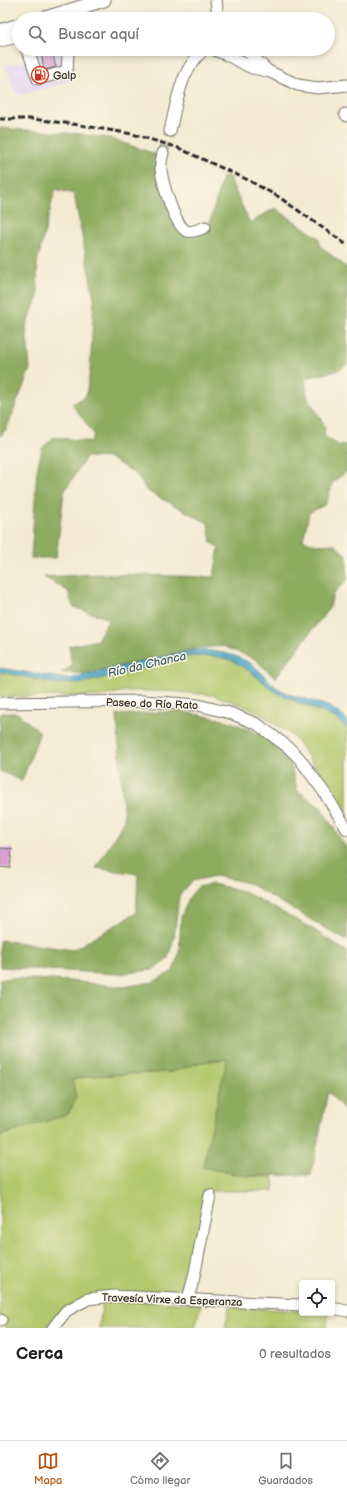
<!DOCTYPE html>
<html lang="es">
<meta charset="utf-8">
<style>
:root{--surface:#fff;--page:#f2f2f2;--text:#202124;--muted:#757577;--line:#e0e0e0;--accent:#b45309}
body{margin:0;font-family:"Balsamiq Sans",sans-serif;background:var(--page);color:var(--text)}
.controls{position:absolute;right:12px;bottom:12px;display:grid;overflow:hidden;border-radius:4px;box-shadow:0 2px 6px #0003}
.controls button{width:36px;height:36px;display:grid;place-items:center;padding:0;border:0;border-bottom:1px solid var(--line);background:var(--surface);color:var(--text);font:20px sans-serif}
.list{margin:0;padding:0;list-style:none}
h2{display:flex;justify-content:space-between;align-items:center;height:52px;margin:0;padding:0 16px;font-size:17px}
h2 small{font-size:13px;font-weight:400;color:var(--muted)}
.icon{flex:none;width:22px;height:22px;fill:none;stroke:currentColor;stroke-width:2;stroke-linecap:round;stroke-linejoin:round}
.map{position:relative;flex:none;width:347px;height:1328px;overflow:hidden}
.search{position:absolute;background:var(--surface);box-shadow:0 2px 6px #0003;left:12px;right:12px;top:12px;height:44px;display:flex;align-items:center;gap:10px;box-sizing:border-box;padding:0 14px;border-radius:22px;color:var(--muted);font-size:15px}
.sheet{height:112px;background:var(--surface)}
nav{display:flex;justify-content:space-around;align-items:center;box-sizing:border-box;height:56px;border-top:1px solid var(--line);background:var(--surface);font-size:11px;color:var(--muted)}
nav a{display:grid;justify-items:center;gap:2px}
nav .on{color:var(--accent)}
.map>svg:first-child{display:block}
.built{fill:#e2d4f3}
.green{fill:#b3c86d;stroke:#6f7a4c}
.forest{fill:#8eac60;stroke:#5c6c46}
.water{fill:#4ba8c9;stroke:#3b6a7a}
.building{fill:#d89ed1}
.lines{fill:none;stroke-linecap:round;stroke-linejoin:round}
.minor-tunnel{stroke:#cbc4b0;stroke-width:11;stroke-dasharray:11 5.5;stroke-linecap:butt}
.minor-casing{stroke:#716e65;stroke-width:13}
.major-casing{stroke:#716e65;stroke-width:15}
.minor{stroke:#fff;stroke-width:11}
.major{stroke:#fff;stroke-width:13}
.rail{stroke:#2b2b2b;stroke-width:3;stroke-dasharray:6 3;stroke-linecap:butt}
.labels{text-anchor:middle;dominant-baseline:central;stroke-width:3;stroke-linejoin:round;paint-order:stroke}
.poi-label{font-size:11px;fill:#2b2b2b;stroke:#fcf5e5;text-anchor:start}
.street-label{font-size:11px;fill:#2b2b2b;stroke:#fcf5e5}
.water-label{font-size:12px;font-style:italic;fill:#385d6a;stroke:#fcf5e5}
</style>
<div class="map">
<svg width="347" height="1328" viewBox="0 0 347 1328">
<rect width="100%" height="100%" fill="#fcf5e5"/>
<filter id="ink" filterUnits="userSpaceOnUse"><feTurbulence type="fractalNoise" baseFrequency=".025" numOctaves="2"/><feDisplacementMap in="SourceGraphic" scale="8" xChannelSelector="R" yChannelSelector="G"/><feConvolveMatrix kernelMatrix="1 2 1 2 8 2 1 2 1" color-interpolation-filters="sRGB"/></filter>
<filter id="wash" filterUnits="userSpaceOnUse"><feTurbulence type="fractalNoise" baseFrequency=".012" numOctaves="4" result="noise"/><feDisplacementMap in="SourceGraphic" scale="16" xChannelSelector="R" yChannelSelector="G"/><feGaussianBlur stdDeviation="0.9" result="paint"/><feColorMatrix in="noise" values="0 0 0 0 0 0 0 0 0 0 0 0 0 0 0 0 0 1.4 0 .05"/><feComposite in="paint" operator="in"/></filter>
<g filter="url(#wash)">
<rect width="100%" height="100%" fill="#f3ead1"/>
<path class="built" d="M20 49H72L71 81 20 95 14 91 7 68 9 65 27 61 23 51Z"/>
<path class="green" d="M192 656H214L232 660 251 672 277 693 336 718 347 729V818L320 774 293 736 253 709 213 695 167 691H125L101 696 0 697V672L55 683 78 684Z
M228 1059 203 1167 246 1176H273L274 1191H204L196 1248 183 1296 96 1294 56 1315 46 1328H5L0 1314V1136L68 1114 76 1098 72 1080 90 1076 171 1072 201 1062Z
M103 1300 201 1304 195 1328H99Z
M229 1307 302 1311V1313H328L327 1328H225Z"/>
<path class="forest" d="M0 128 80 134 109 138 155 154 169 213 181 233 209 226 222 178 228 175 250 223 275 208 319 238 320 246 347 268V364L337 371 305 378 307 396 325 426 324 436 340 446 347 444V471L333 482 326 504 309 513 303 540 317 545 334 544 347 556V580L333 594 330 607 275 678 255 659 223 646 199 648 88 673H61L72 666 69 646 97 640 109 619 73 607 68 591 44 577 99 574 214 577 219 548 211 542 208 523 147 491 137 475 110 458 86 457 64 492 56 558H31L37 471 42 448 54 437 91 442 94 434 72 404 86 396 90 371 94 298 74 194 55 189 37 263 38 297 26 326 30 369 7 428 0 437Z
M180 711 229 721 264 736 290 762 297 790 321 808 347 849V941L248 883 215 876 192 881 179 896 174 937 168 958 152 970 117 974 0 967V940L73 950 136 913 138 874 96 868 124 821 117 715Z
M0 713H17L40 732 22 781 0 771Z
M213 884 243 891 311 928 347 952V1112L328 1092 311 1175 246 1176 203 1167 227 1059 201 1062 171 1072 90 1076 72 1080 76 1098 68 1114 0 1136V979L14 978 70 981 123 987 153 982 173 971 179 954 181 917 190 896 198 887Z"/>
<path class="water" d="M199 650C217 651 236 654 251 664 262 671 269 684 281 690 296 698 312 700 327 706 335 709 341 715 347 720V729L336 718 277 693 251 672 232 660 214 656H192L78 684 55 683 0 672V668L69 679 184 652Z"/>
<g id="blocks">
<path class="building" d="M46 49H51L56 67 44 70 41 51Z
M0 848 12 849 10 868 0 867Z"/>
</g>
</g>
<g filter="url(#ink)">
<use href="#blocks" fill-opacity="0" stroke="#716e65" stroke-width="1"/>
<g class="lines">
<path class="minor-tunnel" d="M163 153 170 131"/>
<g class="minor-casing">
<path id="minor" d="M216 0 218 19
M74 19 79 17 85 6
M0 41 19 37
M26 49 30 56 38 79 67 71 68 54 67 49
M212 49 229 56 252 68 267 71
M245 49 268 71 298 85 318 88 347 85
M345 114 347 116
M170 131C177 102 180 69 205 49
M163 153C162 158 160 164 161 169 162 182 175 227 187 231 193 233 200 229 205 227
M0 703 143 701 198 705 230 713 257 724 288 747 299 758 324 792 347 829
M188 1299 194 1277 210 1195
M332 1308 347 1311
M0 1320H1
M53 1328 66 1311 88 1299 113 1296 302 1305"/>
</g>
<g class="major-casing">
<path id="major" d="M42 19 104 0
M0 31 19 25"/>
</g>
<use href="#minor" class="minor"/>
<use href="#major" class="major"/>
<path class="rail" d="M0 119H33L80 125 132 134 176 147 246 179 279 197 347 245"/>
</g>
</g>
<defs>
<g id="fuel-ring" transform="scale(0.9)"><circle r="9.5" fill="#fcf5e5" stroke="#c8321e" stroke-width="1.5"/><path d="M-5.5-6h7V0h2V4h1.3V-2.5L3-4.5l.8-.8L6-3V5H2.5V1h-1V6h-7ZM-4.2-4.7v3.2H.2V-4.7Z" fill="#c8321e"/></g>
</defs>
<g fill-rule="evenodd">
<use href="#fuel-ring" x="40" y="75"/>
</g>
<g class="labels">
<g class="poi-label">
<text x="53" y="75">Galp</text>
</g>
<g class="street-label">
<text transform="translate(152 704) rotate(2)">Paseo do Río Rato</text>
<text transform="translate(172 1300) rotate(2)">Travesía Virxe da Esperanza</text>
</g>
<g class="water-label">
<text transform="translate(147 665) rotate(-13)">Río da Chanca</text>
</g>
</g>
</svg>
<div class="controls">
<button><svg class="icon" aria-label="locate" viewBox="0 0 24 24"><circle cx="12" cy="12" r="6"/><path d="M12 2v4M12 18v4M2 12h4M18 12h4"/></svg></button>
</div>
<div class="search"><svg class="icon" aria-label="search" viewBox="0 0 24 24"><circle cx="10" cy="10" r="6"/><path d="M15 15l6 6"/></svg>Buscar aquí</div>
</div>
<section class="sheet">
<h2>Cerca<small>0 resultados</small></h2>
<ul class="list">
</ul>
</section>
<nav>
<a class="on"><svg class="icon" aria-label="map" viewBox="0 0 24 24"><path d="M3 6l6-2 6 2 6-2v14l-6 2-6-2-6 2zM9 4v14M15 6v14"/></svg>Mapa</a>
<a><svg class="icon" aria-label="directions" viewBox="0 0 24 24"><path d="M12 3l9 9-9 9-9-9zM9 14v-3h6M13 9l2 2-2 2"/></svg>Cómo llegar</a>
<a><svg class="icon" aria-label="saved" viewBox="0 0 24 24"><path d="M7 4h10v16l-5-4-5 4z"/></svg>Guardados</a>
</nav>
